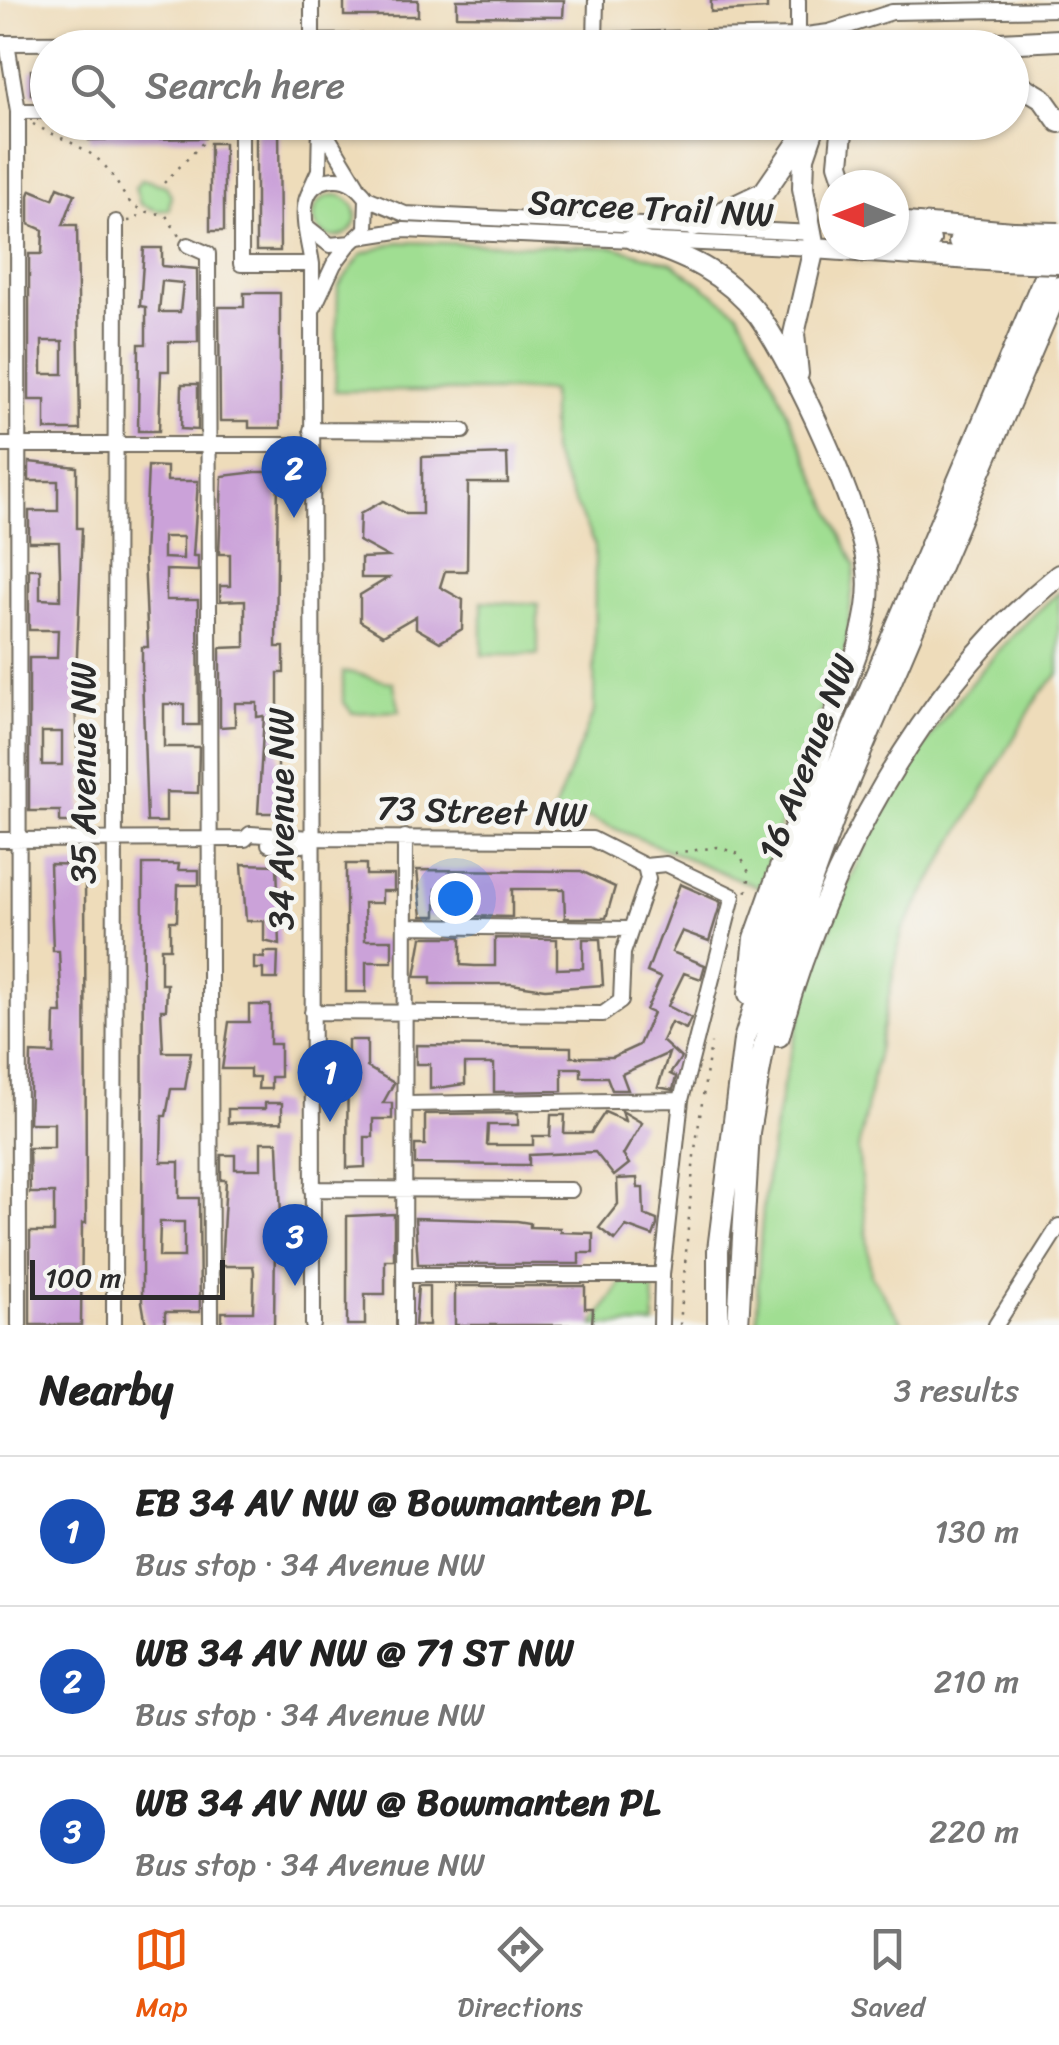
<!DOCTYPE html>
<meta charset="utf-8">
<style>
:root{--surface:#fff;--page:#f2f2f2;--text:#222;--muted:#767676;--line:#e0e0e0;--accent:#ea580c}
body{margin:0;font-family:Sriracha,sans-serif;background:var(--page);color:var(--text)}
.compass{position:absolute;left:819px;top:170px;width:90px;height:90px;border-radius:50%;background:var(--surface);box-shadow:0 2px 8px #0004;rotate:270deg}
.scale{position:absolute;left:30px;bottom:25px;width:195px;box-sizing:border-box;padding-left:10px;border:5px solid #2b2b2b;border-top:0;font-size:28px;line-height:35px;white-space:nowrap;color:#2b2b2b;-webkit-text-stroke:8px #f6f6f2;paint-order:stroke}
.you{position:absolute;left:455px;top:898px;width:35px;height:35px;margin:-25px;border:8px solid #fff;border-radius:50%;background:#1a73e8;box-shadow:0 0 0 15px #1a73e833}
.badge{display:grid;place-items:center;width:65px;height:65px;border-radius:50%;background:var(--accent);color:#fff;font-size:32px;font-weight:700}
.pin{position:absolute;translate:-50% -82px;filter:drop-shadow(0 2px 5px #0008)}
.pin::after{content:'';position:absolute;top:52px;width:35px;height:30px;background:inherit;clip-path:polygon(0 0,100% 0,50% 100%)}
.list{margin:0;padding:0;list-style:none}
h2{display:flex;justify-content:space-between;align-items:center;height:130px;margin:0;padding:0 40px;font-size:42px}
h2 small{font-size:32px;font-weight:400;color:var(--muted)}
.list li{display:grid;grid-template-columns:65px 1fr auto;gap:30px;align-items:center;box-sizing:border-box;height:150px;padding:0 40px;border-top:2px solid var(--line)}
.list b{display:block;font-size:38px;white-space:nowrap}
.list p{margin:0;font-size:32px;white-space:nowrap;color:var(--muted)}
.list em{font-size:32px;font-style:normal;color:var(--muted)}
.icon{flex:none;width:55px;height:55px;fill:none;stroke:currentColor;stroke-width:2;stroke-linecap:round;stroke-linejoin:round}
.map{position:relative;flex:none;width:1059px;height:1325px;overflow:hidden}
.search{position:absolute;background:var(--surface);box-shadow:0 2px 8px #0004;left:30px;right:30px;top:30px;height:110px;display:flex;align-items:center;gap:25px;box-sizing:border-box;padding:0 35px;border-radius:55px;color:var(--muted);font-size:38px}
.sheet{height:580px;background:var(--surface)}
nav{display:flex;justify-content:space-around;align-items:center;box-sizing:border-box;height:140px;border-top:2px solid var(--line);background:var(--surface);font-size:28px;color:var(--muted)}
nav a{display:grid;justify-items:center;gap:5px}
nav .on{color:var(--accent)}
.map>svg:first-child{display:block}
.green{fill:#a0de92;stroke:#66845e;stroke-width:2.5}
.building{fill:#cba2d9;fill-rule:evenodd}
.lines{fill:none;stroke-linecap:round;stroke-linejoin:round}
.minor-casing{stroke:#6f695d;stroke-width:18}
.highway-casing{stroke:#6f695d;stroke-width:24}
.path{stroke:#6f695d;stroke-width:2.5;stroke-dasharray:2.5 8;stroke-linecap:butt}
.minor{stroke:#fff;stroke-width:14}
.highway{stroke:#fff;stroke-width:20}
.highway-bridge-casing{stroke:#6f695d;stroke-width:24;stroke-linecap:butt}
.highway-bridge{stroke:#fff;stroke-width:20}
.labels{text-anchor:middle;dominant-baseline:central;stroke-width:9;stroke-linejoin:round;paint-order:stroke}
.street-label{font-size:35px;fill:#2b2b2b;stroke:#f6f6f2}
</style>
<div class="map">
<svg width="1059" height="1325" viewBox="0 0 1059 1325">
<rect width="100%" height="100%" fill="#f6f6f2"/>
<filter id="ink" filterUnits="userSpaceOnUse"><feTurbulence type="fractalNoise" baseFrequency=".01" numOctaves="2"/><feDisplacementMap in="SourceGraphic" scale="20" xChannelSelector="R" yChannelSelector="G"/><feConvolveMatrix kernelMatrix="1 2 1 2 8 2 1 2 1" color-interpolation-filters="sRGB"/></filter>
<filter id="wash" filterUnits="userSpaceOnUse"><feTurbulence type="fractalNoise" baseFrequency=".0048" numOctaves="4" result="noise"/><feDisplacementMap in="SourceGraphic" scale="40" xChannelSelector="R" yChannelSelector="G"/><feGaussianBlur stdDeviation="2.25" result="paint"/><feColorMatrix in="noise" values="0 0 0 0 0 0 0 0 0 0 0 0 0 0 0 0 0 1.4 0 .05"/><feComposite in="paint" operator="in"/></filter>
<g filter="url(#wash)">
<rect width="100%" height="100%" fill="#eedcba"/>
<path class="green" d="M142 179 166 186 171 195 169 209 158 211 140 204 135 187Z
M314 216a21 21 0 1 1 42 0a21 21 0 1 1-42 0Z
M398 242 614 247 672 263 738 312 766 364 855 566 846 647 796 776 760 888 589 818H551L594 711 595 546 551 452V391H335L338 287 362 254Z
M1059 592V673L1039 695 902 931 858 1149 871 1275 903 1325H757C757 1059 854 771 1059 592Z
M482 601 538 604V655H482Z
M343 672C362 672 377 682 393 682L400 711 352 713 343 701Z
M622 1281 653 1284 655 1325H594Z"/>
<g id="blocks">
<path class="building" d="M344 0H418V16H344Z
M457 0H564L563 17 457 16Z
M711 0H767V9L711 12Z
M31 70H48V94H31Z
M256 122H279L280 251H256Z
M205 124V138L89 140V125Z
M210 143H224V231H210Z
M58 187 75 194 63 225H77L80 430H45V400H29V254H42L43 230 29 224V195L31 190 53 199ZM42 341H63V374H42Z
M144 248H162V266L197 269 198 342H169V371H161L159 431H138L139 344H146V307L140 306ZM162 281 183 283 180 312H159Z
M244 293H280V428H249V421H220L219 307H244Z
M182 384H198V430L181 429Z
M507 454 508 483H468L467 571H445L440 587 463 600 462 629 440 642 416 628V616L383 635 360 621V595L388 578H361V558L388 557 359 541 360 514 383 501 406 514H422V457Z
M29 462 77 467V528H82L75 706 78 765H83L81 822H60V811H29V658H57L58 630H29V569H40V599L60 600V573L59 542H29V511H58V481H29ZM62 732V765H42V732Z
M148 466 167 467V481H198L193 556H198V571L166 570V600H198L199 725H184V704H164V747H199L198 793 166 792V822H147L142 676V647H148L144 558ZM163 537H183V559L163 558Z
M256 472H278L276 647H284V673H278V813H258L264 716 257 717V703H235V726L220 727V648L245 647V600L220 601V586H230V554H219L222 476Z
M50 864 85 865 86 1223H82L81 1325H30V1232H54V1193H30L29 1148H54V1123H29L31 1053 54 1054 55 1013H62L59 951H53Z
M143 864H179L178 870H199V885H178L177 921H170V948H161V984H167L166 1010H161L163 1052H191L185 1089H171L166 1116H162L161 1162H179V1198H199L200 1312H165V1325H146L142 1302ZM160 1222H184V1257H159Z
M242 864 277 865 280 945 264 941V921H246Z
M346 864H366V875H394V891H382V903H364L365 940H392V962H366V992H346Z
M417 870 581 871 615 887 606 918H565L564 889H512V917L463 916V889H436V916H422Z
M680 884 721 902 709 941 682 931 672 952 705 965 701 979 684 973 668 1006 691 1018 686 1029 671 1022 662 1041 681 1058 670 1074 676 1077 673 1090 658 1087 669 1053 622 1074 628 1090H612L607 1077H581V1068H562V1091L494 1092V1064H465V1084L430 1089V1064H416V1045L571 1047V1057H613L639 1045 653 1013 646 1010 661 978 647 972Z
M422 937H461V965L475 966H495V938L557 939V969L583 968V939H600L603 985 545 989 511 984H431V977H415Z
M264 952H278L277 979H263V969H254V957L264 958Z
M249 1005H270V1044H280V1077H271V1089H258L259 1077H250V1069H222L229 1022H249Z
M348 1040H367V1067L394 1083 383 1103H392V1119H373V1137H365V1167L347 1168Z
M265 1103H282V1122L228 1123V1109H265Z
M622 1111 642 1123 623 1155 629 1164 614 1176 595 1152 529 1155V1165L415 1164V1145H425V1114L518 1113V1125H488L487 1145H533V1136H550L551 1115H565L564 1133H591L605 1112 625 1121Z
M261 1142H277L278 1146 282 1239H275L274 1325H222V1312H253L254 1272 253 1266H221L226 1180H221V1155H235V1169H261Z
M637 1178 638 1188H643L644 1215 657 1220V1225L653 1236 626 1226 615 1240 599 1228 618 1204 617 1179Z
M394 1214V1260H385V1294H365V1325H347V1216Z
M415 1218 517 1221 530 1223V1227L560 1228V1232L593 1233V1253H579V1264H418Z
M418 1286H429V1325H415Z
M455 1286H585V1308H593L592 1325H455Z"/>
</g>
</g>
<g filter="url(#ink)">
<use href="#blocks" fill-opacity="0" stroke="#6f695d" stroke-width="2.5"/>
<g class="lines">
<g class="minor-casing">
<path id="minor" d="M798 36V0
M312 40V0
M595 41 596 0
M1 43 504 41 516 36 556 41 798 36 829 32 892 12 1059 9
M7 43 18 111 19 1325
M18 111H48
M241 122V264H312
M320 124 357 185
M310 190 319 170 320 123
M367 198 405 214 814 233
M306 226 330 245 351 243 366 229 367 198C359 187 349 178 334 179 289 183 308 236 312 264L313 1325
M359 237 404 230 814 248
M188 245 208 254 211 1325
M314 307 334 264 350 243
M311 430 463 431
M0 445H311
M0 840 245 839 250 834 311 838 592 839 645 866
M269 844 303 845 311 838
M645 866 666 864 733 896 681 1100 662 1275 661 1325
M405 926 630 929
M312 1012 603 1014 621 1001 623 953 648 879 645 866
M405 1104 681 1100
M312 1189 571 1190
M404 1275H662
M114 1325 116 222
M404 1325 405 837
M996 1325 1059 1226"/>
</g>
<g class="highway-casing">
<path id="highway" d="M902 48 1059 40
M1012 80 1042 98 1059 122
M843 122 839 164 846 185
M894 222 1013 232
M693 226 764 192 802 137
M894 238 930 240
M633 239C685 255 725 272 759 316 795 367 861 509 868 570 871 596 865 620 859 646L755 938 749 994
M959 242 1007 246
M814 248 1000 261
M798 374 794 334 814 248 803 188 804 157 816 122
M779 1036C825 867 921 686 1059 575
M718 1325V1250L744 1040 804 845 1056 249
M738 1325 749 1132 764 1045 793 932 840 801 1059 287"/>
</g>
<path class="path" d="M33 124C54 136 85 146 102 163 127 188 120 213 165 214L179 236
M164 183 221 124
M128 221 136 220 140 211
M674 853 718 847 739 854 750 874 746 895
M680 1325 694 1156 711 1043"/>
<use href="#minor" class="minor"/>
<use href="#highway" class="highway"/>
<g class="highway-bridge-casing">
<path id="highway-bridge" d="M1013 232 1059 233
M1007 246 1059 248
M1000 261 1059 263"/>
</g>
<use href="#highway-bridge" class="highway-bridge"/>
</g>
</g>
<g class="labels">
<g class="street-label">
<text transform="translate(651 208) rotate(3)">Sarcee Trail NW</text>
<text transform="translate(807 757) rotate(-69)">16 Avenue NW</text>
<text transform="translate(83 773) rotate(-90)">35 Avenue NW</text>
<text transform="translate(482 811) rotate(2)">73 Street NW</text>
<text transform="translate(281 819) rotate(-90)">34 Avenue NW</text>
</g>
</g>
</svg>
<svg class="compass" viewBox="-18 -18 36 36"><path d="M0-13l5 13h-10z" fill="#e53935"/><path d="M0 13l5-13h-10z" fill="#767676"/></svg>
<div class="scale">100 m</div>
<div class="you"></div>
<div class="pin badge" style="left:330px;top:1122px;background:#1a4fb4">1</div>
<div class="pin badge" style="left:294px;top:518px;background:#1a4fb4">2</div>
<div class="pin badge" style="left:295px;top:1286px;background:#1a4fb4">3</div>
<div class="search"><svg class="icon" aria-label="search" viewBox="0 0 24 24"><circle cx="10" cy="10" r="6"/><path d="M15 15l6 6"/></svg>Search here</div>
</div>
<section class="sheet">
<h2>Nearby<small>3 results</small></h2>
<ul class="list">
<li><span class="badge" style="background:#1a4fb4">1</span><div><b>EB 34 AV NW @ Bowmanten PL</b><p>Bus stop · 34 Avenue NW</p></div><em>130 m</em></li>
<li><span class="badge" style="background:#1a4fb4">2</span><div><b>WB 34 AV NW @ 71 ST NW</b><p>Bus stop · 34 Avenue NW</p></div><em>210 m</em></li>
<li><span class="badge" style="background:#1a4fb4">3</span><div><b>WB 34 AV NW @ Bowmanten PL</b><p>Bus stop · 34 Avenue NW</p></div><em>220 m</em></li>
</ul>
</section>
<nav>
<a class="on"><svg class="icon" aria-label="map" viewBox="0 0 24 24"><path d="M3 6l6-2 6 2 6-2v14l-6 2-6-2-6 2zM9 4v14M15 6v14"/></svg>Map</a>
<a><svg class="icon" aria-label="directions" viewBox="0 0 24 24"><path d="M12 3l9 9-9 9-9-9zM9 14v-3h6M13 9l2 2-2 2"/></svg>Directions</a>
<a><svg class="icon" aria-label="saved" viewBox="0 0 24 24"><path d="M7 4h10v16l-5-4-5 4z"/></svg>Saved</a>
</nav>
